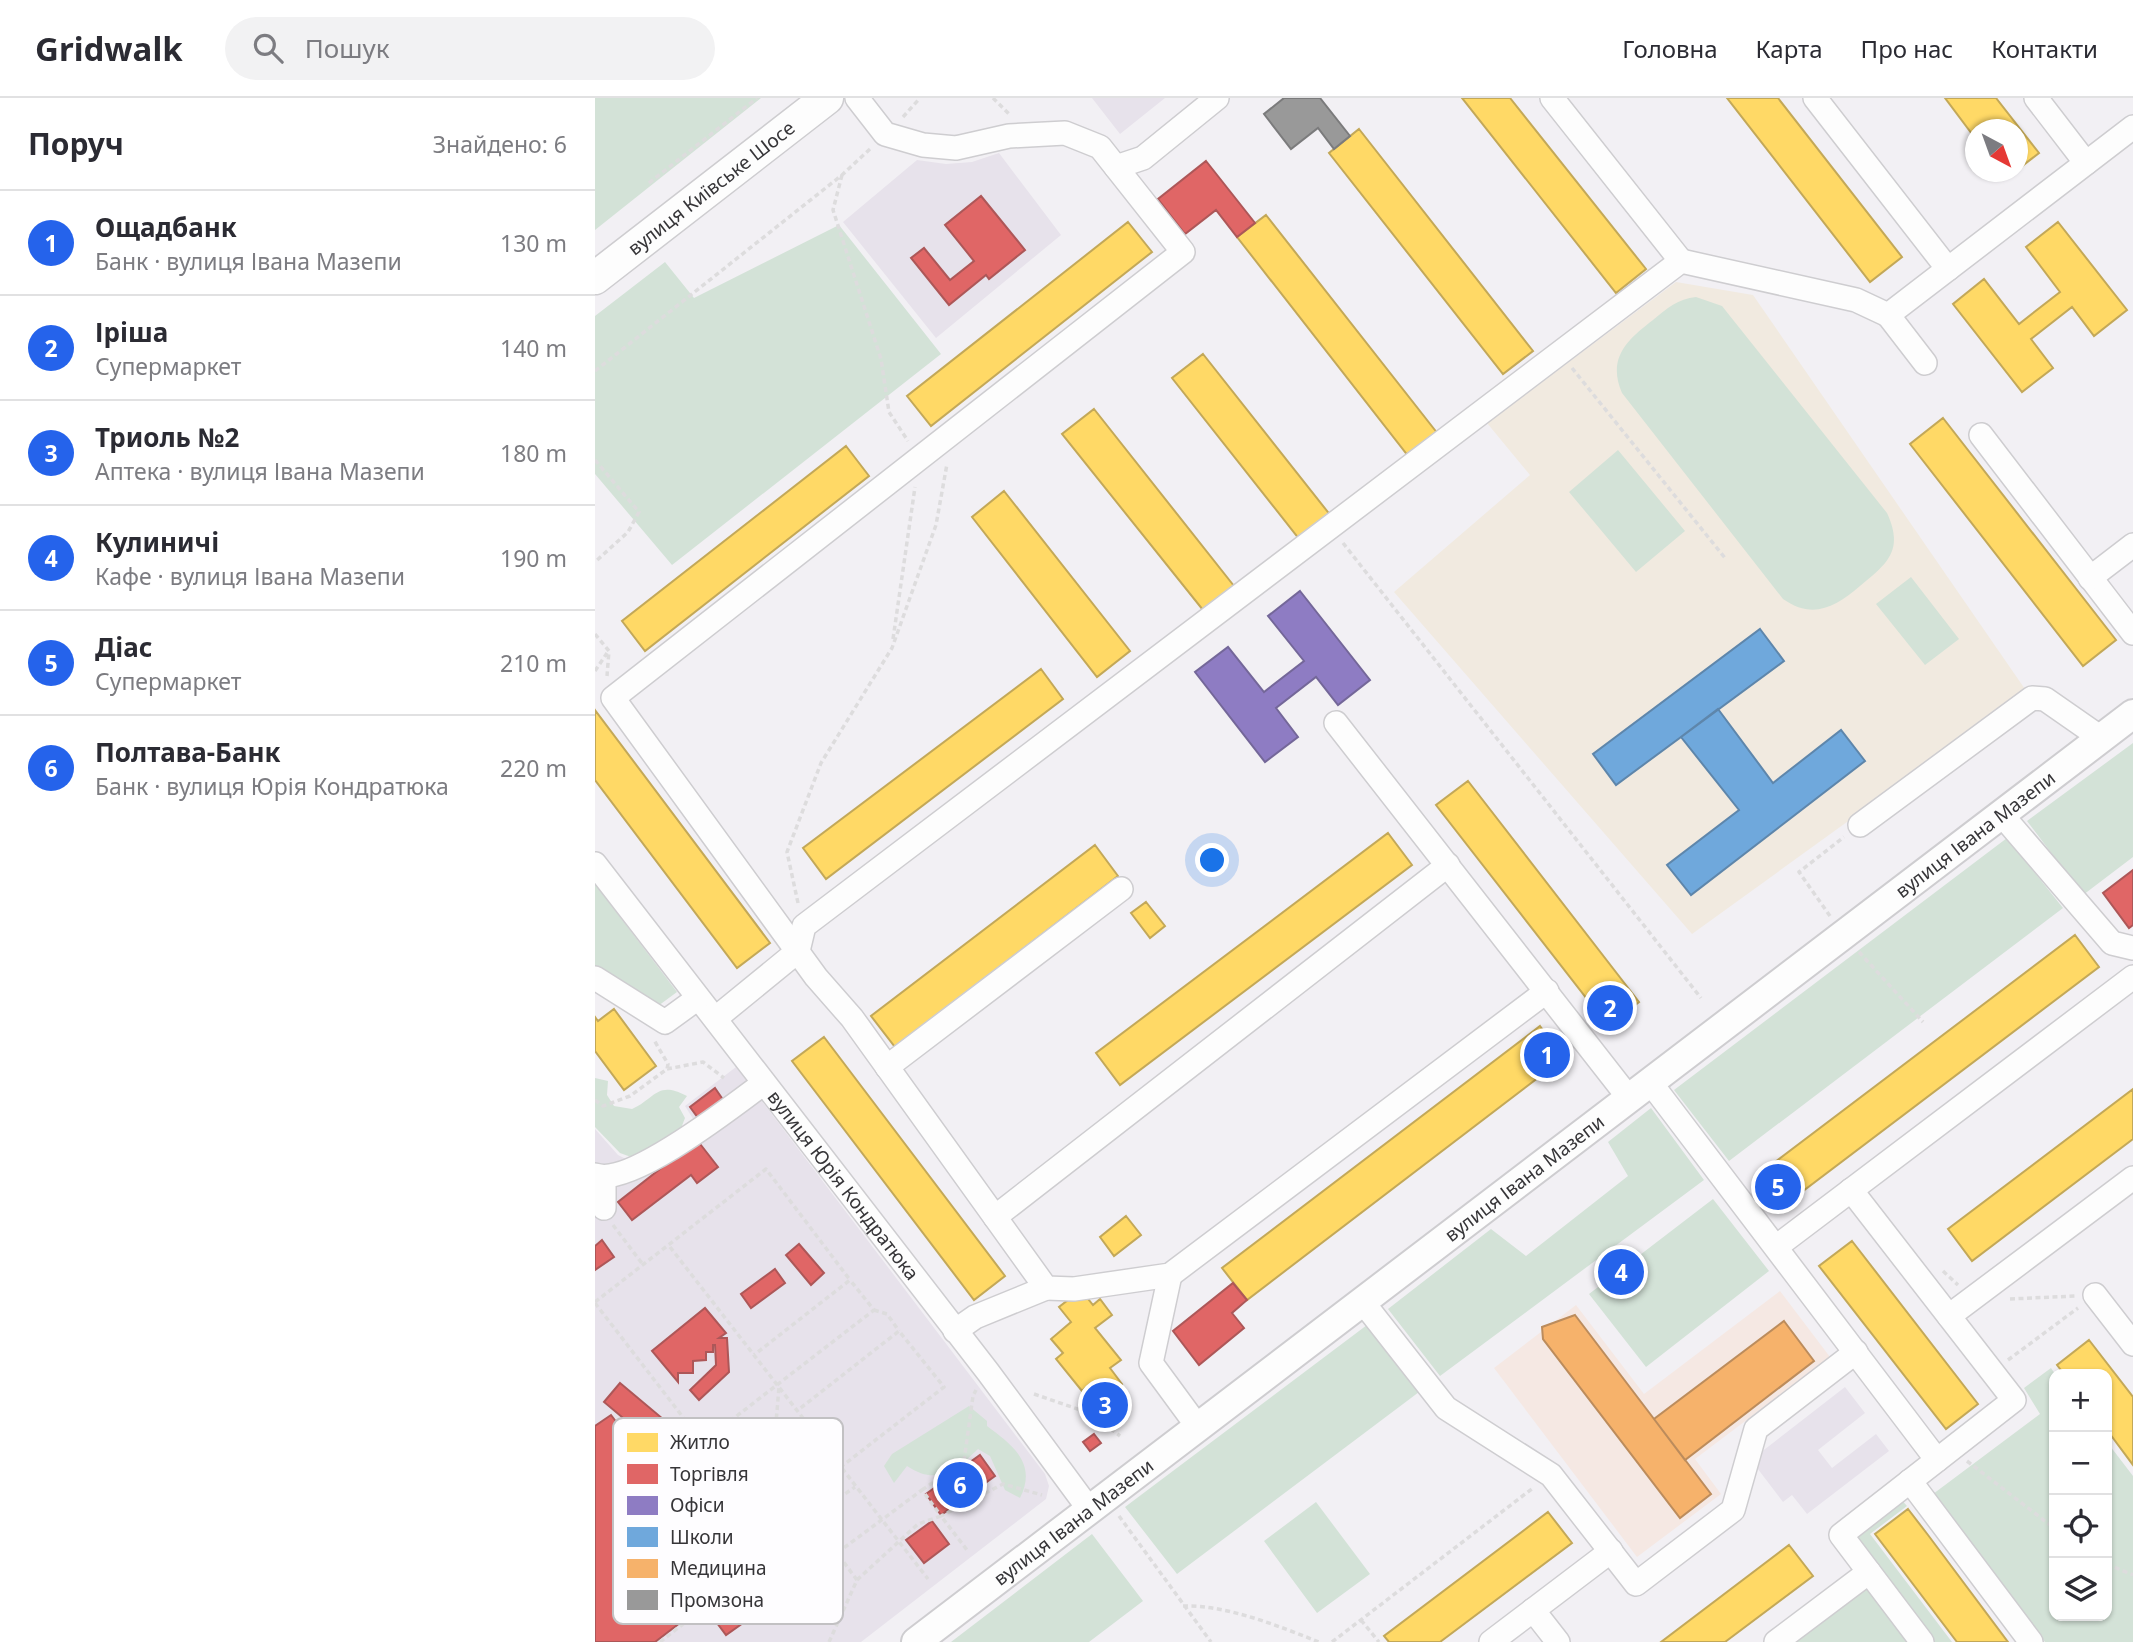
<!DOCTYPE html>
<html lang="uk">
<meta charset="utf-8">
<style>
:root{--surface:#fff;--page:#f2f2f3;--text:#2b2b33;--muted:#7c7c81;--line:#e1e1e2;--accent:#2563eb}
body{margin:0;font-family:"Noto Sans",sans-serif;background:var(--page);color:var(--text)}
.controls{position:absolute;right:21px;bottom:21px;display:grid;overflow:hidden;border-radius:14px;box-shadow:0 2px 5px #0004}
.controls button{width:63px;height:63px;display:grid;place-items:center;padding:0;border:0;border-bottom:2px solid var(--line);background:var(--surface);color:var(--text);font:35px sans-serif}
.compass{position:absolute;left:1370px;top:21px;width:63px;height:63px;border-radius:50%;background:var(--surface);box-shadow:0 2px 5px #0004;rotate:139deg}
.you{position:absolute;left:618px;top:763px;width:24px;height:24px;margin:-18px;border:5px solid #fff;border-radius:50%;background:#1a73e8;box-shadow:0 0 0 10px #1a73e833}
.badge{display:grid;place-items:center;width:46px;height:46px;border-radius:50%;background:var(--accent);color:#fff;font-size:23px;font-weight:700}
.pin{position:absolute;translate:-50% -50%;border:4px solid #fff;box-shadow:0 2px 7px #0006}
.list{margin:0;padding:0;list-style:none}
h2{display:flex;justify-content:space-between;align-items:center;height:91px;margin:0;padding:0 28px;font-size:30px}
h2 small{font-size:23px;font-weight:400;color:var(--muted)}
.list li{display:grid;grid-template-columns:46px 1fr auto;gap:21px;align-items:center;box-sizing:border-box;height:105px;padding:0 28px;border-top:2px solid var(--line)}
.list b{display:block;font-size:26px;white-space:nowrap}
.list p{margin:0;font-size:23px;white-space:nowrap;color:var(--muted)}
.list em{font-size:23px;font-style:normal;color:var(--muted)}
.icon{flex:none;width:38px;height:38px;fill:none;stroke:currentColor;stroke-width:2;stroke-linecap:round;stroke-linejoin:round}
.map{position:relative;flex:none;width:1538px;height:1544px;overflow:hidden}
header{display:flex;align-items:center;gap:42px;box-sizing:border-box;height:98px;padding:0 35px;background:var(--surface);border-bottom:2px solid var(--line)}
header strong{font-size:33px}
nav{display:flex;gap:38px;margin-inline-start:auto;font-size:24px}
.search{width:490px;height:63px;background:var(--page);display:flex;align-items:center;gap:18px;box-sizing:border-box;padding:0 24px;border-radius:38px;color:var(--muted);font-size:26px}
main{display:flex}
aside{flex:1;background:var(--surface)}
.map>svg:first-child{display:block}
.built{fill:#e7e2eb}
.education{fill:#f1eae0}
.medical{fill:#f5e8e3}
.green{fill:#d3e2d7}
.homes{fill:#ffd966;stroke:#c3a858;stroke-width:2}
.shops{fill:#e06666;stroke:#ad5758;stroke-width:2}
.offices{fill:#8e7cc3;stroke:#746799;stroke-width:2}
.schools{fill:#6fa8dc;stroke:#5e86ab;stroke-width:2}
.health{fill:#f6b26b;stroke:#bc8c5c;stroke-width:2}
.industry{fill:#999;stroke:#7b7b7c;stroke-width:2}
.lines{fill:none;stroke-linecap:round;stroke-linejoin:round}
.minor-casing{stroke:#cecdd0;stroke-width:26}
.major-casing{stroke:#cecdd0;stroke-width:32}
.highway-casing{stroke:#cecdd0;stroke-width:35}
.path{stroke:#dddcdd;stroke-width:3.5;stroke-dasharray:5 3.5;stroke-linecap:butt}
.minor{stroke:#fdfdfd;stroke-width:23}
.major{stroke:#fdfdfd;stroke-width:28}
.highway{stroke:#fdfdfd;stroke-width:32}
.labels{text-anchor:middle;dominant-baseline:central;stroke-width:7;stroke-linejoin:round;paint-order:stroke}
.street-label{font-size:19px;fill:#363538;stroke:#fefdff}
.key{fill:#fefdff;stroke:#c2c1c3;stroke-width:2}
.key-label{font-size:19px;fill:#363538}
</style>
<header>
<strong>Gridwalk</strong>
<div class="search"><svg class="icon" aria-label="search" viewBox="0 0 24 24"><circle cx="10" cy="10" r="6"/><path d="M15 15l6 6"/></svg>Пошук</div>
<nav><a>Головна</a><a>Карта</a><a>Про нас</a><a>Контакти</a></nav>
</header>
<main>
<aside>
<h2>Поруч<small>Знайдено: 6</small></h2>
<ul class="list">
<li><span class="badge">1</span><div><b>Ощадбанк</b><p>Банк · вулиця Івана Мазепи</p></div><em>130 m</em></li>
<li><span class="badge">2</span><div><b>Іріша</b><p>Супермаркет</p></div><em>140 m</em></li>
<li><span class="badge">3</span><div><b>Триоль №2</b><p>Аптека · вулиця Івана Мазепи</p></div><em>180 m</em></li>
<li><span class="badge">4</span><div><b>Кулиничі</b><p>Кафе · вулиця Івана Мазепи</p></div><em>190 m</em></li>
<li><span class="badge">5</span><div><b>Діас</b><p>Супермаркет</p></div><em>210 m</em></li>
<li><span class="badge">6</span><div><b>Полтава-Банк</b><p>Банк · вулиця Юрія Кондратюка</p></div><em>220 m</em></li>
</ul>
</aside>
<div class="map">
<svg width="1538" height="1544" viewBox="0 0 1538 1544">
<rect width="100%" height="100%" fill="#f2f0f4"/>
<path class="built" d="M497 0H570L525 36Z
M404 55 466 137 341 240 248 124 322 62 351 66 377 64Z
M141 969 450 1376 454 1388 451 1401 266 1544H0V1031L23 1057 35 1063 100 1024 90 1008Z
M1250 1289 1270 1315 1223 1352 1237 1370 1281 1336 1294 1353 1212 1416 1197 1397 1188 1404 1156 1362Z"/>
<path class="education" d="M1081 184 1158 197 1432 594 1097 836 799 494 935 377 892 325Z"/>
<path class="medical" d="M1185 1193 1235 1259 1100 1361 1126 1396 1042 1459 899 1270 981 1207 1049 1296Z"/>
<path class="green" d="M0 0H166L0 132Z
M244 127 346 256 77 467 0 376V218L70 164 99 200Z
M1101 199 1127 208 1292 415C1309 452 1293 465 1265 488 1240 509 1218 522 1188 501L1027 295C1012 260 1032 242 1058 222 1072 210 1083 201 1101 199Z
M1023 352 1090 433 1041 474 974 394Z
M1316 479 1364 541 1330 567 1281 506Z
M1538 645V759L1488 797 1432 723Z
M1412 740 1468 810 1134 1063 1079 992Z
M0 786 82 894 63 908 0 868Z
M0 980 13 983 12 997 19 1008 37 1011C61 1000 62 982 92 998L84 1009 90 1020 85 1033 36 1059 25 1055 0 1029Z
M1056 1010 1109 1082 845 1278 793 1211 896 1131 931 1158 1033 1078 1013 1044Z
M1118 1101 1174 1173 1051 1269 994 1196Z
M772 1227 824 1294 582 1476 530 1409Z
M1456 1270 1460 1276 1459 1518H1512V1344L1538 1378V1544H1450L1338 1396 1445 1316 1429 1290Z
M374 1308 392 1323V1328C419 1348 442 1366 425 1400L410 1392 395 1358 383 1351C360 1373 342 1388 312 1368L299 1385 289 1368 297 1356Z
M1304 1399 1312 1408 1275 1436 1357 1544H1338L1256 1436Z
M721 1404 775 1476 722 1515 669 1443Z
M497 1436 548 1503 494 1544H356Z
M1272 1484 1317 1544H1193Z"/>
<path class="homes" d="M867 0H915L1051 171 1021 195Z
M1132 0H1183L1307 159 1275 184Z
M1350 0H1401L1444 55 1422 72V32H1380V40Z
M764 31 938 253 908 276 734 55Z
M671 117 843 336 814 359 642 139Z
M533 124 557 154 336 328 312 298Z
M1463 124 1532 212 1499 238 1477 209 1436 241 1458 270 1427 294 1358 206 1389 181 1424 226 1465 194 1431 149Z
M608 256 736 418 705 442 577 280Z
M499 311 639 488 608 512 467 336Z
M1348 320 1521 542 1488 568 1315 346Z
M251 348 274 378 50 553 27 523Z
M409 393 535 553 502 579 377 419Z
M446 571 468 601 231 781 208 750Z
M0 612 175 845 142 870 0 682Z
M873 683 1044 904 1013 928 841 707Z
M793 735 817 767 525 987 501 955Z
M500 747 523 778 300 949 276 918Z
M551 804 570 828 555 840 536 815Z
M1480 837 1504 869 1183 1112 1159 1080Z
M19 911 61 968 29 992 0 953V919L3 923Z
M945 928 969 960 652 1202 627 1170Z
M229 939 410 1178 379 1202 197 963Z
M1538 991V1041L1377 1163 1353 1131Z
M531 1118 546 1137 519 1158 505 1139Z
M1257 1143 1383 1306 1351 1331 1224 1168Z
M486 1192 498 1207 505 1201 517 1217 500 1230 526 1262 515 1270 527 1286 506 1304 493 1288 487 1293 461 1261 468 1255 456 1241 476 1224 464 1209Z
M1494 1242 1538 1299V1367L1512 1332V1276H1469L1462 1267Z
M1313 1411 1333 1437 1413 1544H1362L1280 1436Z
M953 1414 977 1445 845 1544H794L789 1538Z
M1194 1447 1218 1478 1130 1544H1066Z"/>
<path class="shops" d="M611 63 660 125 642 139 621 112 590 136 563 101Z
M386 98 430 152 394 181 391 177 354 207 316 160 329 150 355 182 379 163 350 127Z
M1538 772V827L1534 830 1508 795Z
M120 990 131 1006 106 1024 95 1009Z
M102 1042 123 1069 102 1085 96 1077 37 1122 23 1104Z
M7 1142 19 1159 0 1172V1148Z
M204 1146 229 1175 216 1187 191 1157Z
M180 1171 190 1185 156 1210 146 1196Z
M638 1185 652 1202 637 1215 649 1230 604 1267 578 1233Z
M110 1210 131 1235 124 1240H132L134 1274 104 1302 95 1292 121 1267 120 1247H118V1254H111V1262L98 1263V1275H83V1284L57 1253Z
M25 1285 68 1321 52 1340 9 1304Z
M16 1317 141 1482 60 1544H0V1328Z
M499 1336 506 1345 495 1353 488 1344Z
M385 1357 400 1378 346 1417 331 1396Z
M337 1423 354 1446 329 1465 311 1442Z
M135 1508 148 1525 131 1537 119 1521Z"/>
<path class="offices" d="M705 493 775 582 743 607 721 579 681 610 703 639 670 664 600 574 633 549 669 594 709 563 673 518Z"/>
<path class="schools" d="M1165 531 1189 563 1021 687 998 656Z
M1123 611 1178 685 1246 632 1270 663 1096 797 1072 767 1144 712 1086 639Z"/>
<path class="health" d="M980 1217 1116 1396 1085 1420 948 1241 947 1229Z
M1189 1223 1219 1263 1090 1362 1059 1321Z"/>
<path class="industry" d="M689 0H725L755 38 739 51 723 30 696 51 669 16Z"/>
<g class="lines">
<g class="minor-casing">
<g id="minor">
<path d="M262 0 290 36 328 47 361 50 414 38 470 35 505 49 588 154 18 600 221 879 257 920 451 1190 479 1191 575 1177 952 893"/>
<path d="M957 0 1086 163"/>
<path d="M1220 0 1353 171"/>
<path d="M1441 0 1491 65"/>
<path d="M521 69 548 60 622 0"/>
<path d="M1293 217 1330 265"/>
<path d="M1386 337 1538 535"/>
<path d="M1495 480 1538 447"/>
<path d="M741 625 1034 1000"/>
<path d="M1406 716 1517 845 1538 850"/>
<path d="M1265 727 1437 600 1450 601 1506 640"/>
<path id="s1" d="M0 766 393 1274 494 1411"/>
<path d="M0 880 70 924 103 900"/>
<path d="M121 920 203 853 209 828 1086 163 1261 202 1293 217 1538 29"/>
<path d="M292 969 526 791"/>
<path d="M1055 984 1342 1362"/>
<path d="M0 1077C35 1089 138 1008 169 985"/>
<path d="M1256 1092 1419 1302 1246 1437 1327 1544"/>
<path d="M9 1110V1080"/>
<path d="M400 1119 853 767"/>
<path d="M1181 1149 1538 879"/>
<path d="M575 1177 556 1265 603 1329"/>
<path d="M1500 1197 1538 1246"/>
<path d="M767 1203 851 1310 956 1377 1041 1486 1138 1412 1161 1331 1261 1254"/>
<path d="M1354 1218 1538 1080"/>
<path d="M360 1233 380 1219 451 1190"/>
<path d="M1315 1383 1436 1544"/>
<path d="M938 1512 963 1544"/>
<path d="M896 1544 1016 1453"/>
<path d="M1181 1544 1274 1474"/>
</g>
</g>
<g class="major-casing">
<g id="major">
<path id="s2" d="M321 1544 1538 616"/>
</g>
</g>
<g class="highway-casing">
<g id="highway">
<path id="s3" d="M0 180 232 0"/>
</g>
</g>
<path class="path" d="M398 0 414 16
M308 19 325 0
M247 77 238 112 286 261 294 314 313 343
M54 85 162 0
M977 270 1130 460
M0 273 247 77 275 51
M0 362 44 414 33 434 0 464
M748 445 1106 900
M0 536 14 553 12 578
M298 541 320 389
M0 573 12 555
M203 805 192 754 226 665 297 550 341 427 352 366
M1235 818 1204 774 1249 739
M1264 854 1328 924
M72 971 108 964 129 980
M0 1002 8 1008 35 998 72 971 73 966 59 942
M18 1127 49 1168
M75 1149 333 1481
M1348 1173 1363 1187
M1415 1201 1481 1198
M0 1204 171 1071 255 1182 159 1257
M0 1205 171 1427 349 1289 304 1233 203 1312
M279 1212 292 1216 304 1233
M1413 1262 1483 1210
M439 1296 497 1316 525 1338
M108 1344 279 1212 255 1182
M1372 1363 1459 1430
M327 1392 369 1363 378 1298 381 1292
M524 1418 616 1544
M170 1456 184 1289
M1512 1466 1538 1477
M262 1482 242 1455 327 1392 346 1418 408 1386 447 1397
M588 1508C633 1507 683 1528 724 1544
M766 1522 784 1544
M65 1544 143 1483C169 1446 223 1415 260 1389
M234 1544 262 1482 323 1426 346 1418 372 1452
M737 1544 938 1390"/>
<use href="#minor" class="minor"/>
<use href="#major" class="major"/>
<use href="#highway" class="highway"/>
</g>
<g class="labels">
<g class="street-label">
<text stroke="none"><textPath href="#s3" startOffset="147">вулиця Київське Шосе</textPath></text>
<text stroke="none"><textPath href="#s2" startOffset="1332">вулиця Івана Мазепи</textPath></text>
<text stroke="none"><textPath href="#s2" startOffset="765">вулиця Івана Мазепи</textPath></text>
<text stroke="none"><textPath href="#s1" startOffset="406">вулиця Юрія Кондратюка</textPath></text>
<text stroke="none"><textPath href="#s2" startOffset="198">вулиця Івана Мазепи</textPath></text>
</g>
</g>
<rect x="18" y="1320" width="230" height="206" rx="10" class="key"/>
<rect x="32" y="1335" width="31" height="19" fill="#ffd966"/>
<rect x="32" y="1366" width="31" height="20" fill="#e06666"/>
<rect x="32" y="1398" width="31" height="19" fill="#8e7cc3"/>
<rect x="32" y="1429" width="31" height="20" fill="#6fa8dc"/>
<rect x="32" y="1461" width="31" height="19" fill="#f6b26b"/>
<rect x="32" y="1492" width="31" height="20" fill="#999"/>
<g class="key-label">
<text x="75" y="1351">Житло</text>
<text x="75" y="1383">Торгівля</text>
<text x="75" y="1414">Офіси</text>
<text x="75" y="1446">Школи</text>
<text x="75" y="1477">Медицина</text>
<text x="75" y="1509">Промзона</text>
</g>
</svg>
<div class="controls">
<button>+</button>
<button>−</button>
<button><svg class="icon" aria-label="locate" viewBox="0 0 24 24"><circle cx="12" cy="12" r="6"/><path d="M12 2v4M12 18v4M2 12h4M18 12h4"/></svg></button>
<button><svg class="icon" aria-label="layers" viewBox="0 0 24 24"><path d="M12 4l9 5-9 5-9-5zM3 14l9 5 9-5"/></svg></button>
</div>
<svg class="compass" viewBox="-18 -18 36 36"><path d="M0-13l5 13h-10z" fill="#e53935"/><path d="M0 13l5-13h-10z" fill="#7c7c81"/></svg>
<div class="you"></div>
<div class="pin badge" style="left:952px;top:957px">1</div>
<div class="pin badge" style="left:1015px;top:910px">2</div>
<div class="pin badge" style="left:510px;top:1307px">3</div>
<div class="pin badge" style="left:1026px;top:1174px">4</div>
<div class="pin badge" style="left:1183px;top:1089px">5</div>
<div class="pin badge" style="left:365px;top:1387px">6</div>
</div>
</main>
